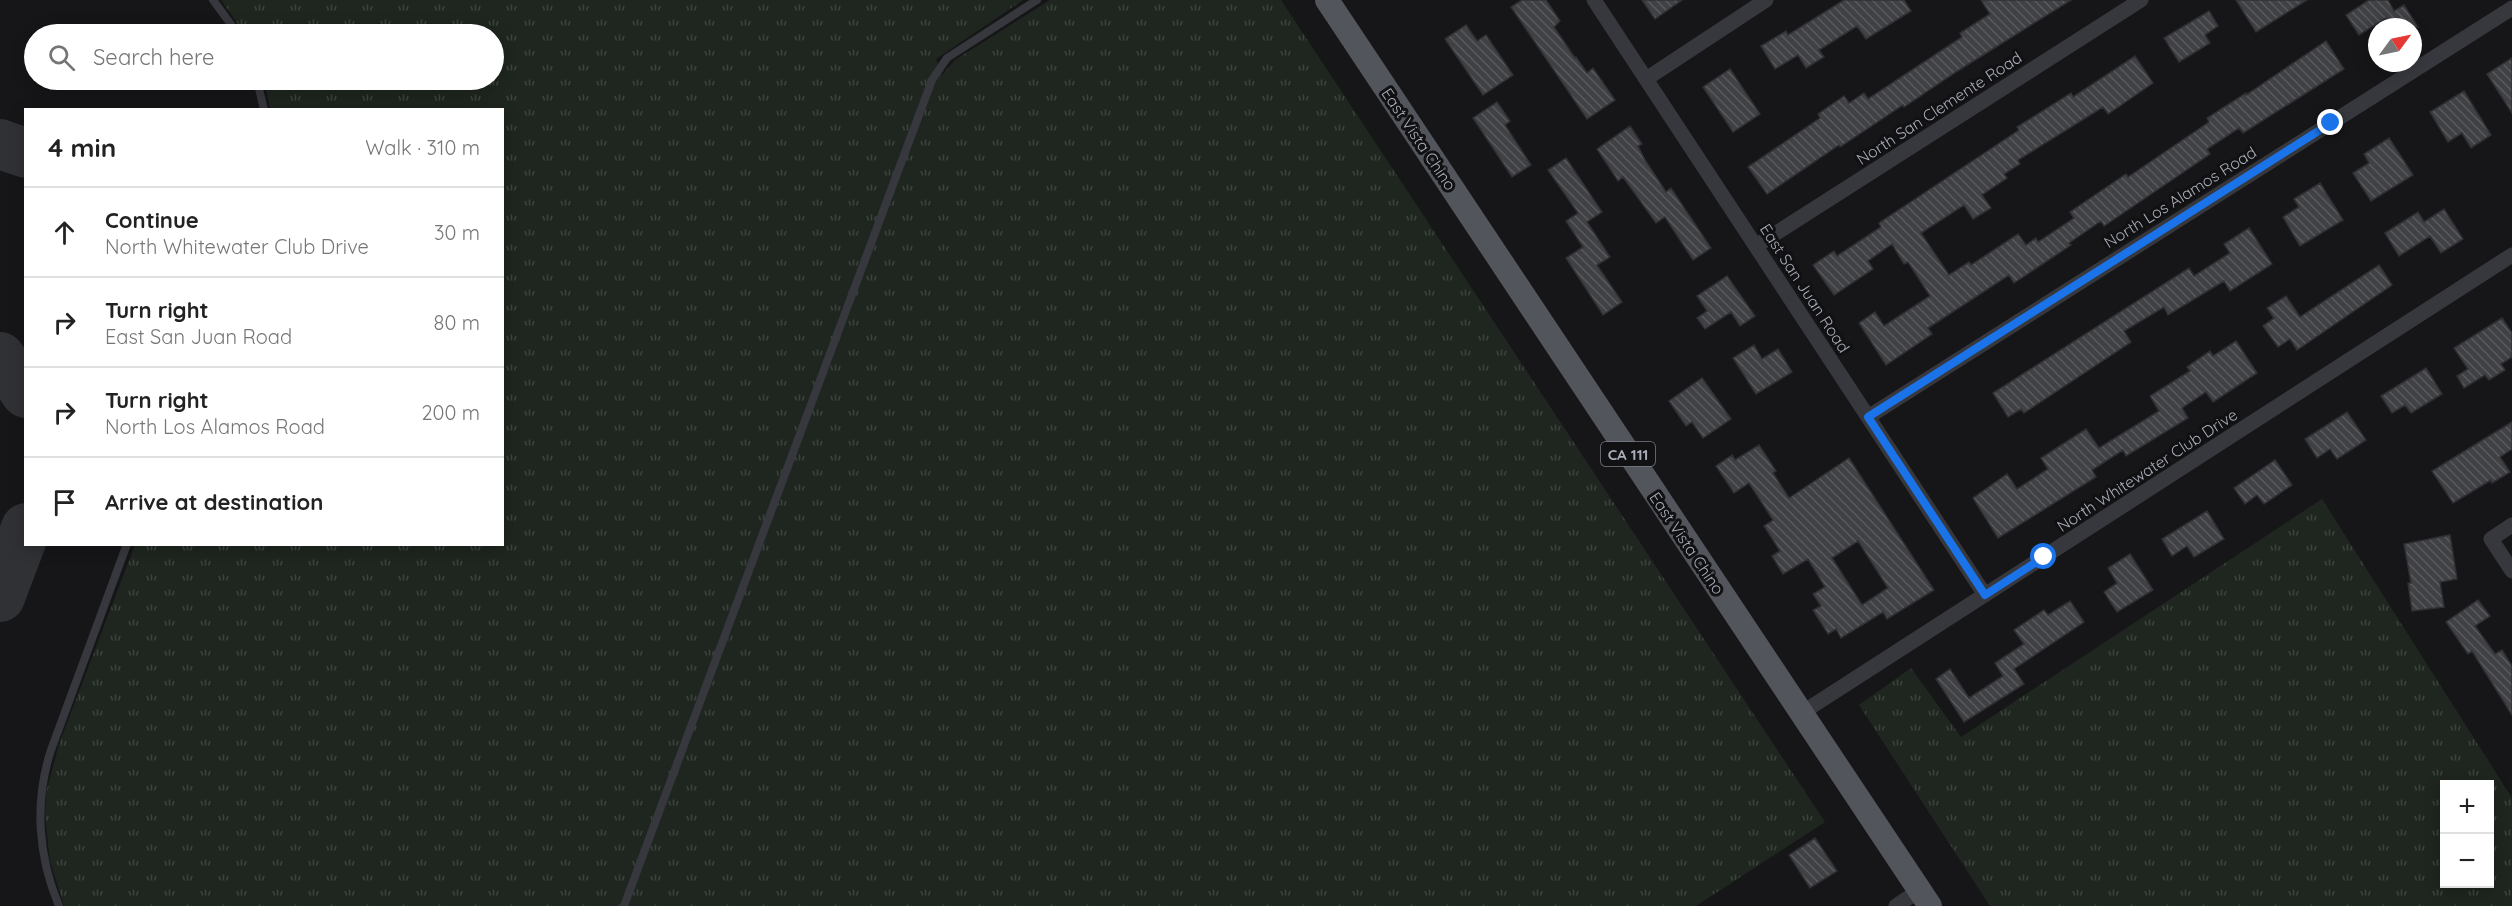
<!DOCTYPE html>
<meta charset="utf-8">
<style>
:root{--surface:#fff;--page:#f2f2f2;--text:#222;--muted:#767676;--line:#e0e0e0}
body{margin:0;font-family:Quicksand,sans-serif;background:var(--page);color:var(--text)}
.controls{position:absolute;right:18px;bottom:18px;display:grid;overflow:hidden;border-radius:0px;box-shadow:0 3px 15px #0003}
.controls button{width:54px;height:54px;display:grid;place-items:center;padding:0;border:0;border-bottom:2px solid var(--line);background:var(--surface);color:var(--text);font:30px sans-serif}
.compass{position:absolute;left:2368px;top:18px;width:54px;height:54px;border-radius:50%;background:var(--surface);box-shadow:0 3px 15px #0003;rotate:57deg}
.stop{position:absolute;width:18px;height:18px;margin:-14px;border:4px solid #1a73e8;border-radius:50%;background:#fff}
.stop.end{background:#1a73e8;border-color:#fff;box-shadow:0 2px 6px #0008}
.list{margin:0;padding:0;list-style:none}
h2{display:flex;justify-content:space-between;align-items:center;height:78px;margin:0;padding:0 24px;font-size:26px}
h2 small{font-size:20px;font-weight:400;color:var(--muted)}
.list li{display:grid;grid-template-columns:39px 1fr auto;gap:18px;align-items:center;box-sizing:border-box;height:90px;padding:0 24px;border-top:2px solid var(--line)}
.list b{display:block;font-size:22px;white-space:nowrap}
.list p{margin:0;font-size:20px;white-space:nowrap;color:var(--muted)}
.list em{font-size:20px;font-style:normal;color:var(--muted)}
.icon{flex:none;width:33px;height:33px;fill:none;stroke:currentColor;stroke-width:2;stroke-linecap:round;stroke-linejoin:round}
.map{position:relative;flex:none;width:2512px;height:906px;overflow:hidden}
.search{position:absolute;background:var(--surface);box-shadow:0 3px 15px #0003;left:24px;top:24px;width:480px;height:66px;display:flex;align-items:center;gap:15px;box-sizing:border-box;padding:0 21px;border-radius:33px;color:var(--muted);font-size:22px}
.panel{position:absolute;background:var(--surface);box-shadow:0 3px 15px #0003;left:24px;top:108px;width:480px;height:438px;border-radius:0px}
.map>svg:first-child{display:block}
.grass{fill:url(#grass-tufts);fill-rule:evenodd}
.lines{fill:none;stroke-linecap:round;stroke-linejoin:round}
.taxiway{stroke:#303135;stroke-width:50}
.building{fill:url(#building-back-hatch);stroke:#303034;stroke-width:1.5;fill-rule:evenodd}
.service{stroke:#37383d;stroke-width:8}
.minor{stroke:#37383d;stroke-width:15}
.primary{stroke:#53555c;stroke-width:24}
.route{stroke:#1a73e8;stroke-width:8}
.labels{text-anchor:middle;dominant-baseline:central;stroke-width:6;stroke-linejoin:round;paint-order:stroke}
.shield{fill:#111113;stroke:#7b7e86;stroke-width:1.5}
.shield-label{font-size:15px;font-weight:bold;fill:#a8adb8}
.street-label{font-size:16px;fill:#a8adb8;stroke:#111113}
</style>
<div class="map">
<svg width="2512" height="906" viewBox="0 0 2512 906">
<defs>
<pattern id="grass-tufts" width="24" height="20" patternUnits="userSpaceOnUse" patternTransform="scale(1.5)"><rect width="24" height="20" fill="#1e261f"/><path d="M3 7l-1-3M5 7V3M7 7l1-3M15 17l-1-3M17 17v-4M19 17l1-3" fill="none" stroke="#3c433d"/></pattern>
<pattern id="building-back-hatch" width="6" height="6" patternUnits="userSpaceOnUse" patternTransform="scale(1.5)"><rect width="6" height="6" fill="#404145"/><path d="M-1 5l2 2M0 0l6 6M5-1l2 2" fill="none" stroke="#595a5e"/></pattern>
</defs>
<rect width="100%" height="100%" fill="#161618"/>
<path class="grass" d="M221 0H1023L936 59 942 75 955 60 1050 0H1281L1825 822 1696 906H64L50 861 45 815 46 793 59 744 135 545 502 544V110L270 109 264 80H494V34H245Z
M2322 499 2512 798V906H1990L1859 705 1911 668 1961 737ZM2490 784V884H2444V784Z"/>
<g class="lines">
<path class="taxiway" d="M0 144 26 153
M0 357 26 393
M0 597 26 528"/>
</g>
<path class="building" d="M1522 0H1546L1560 21 1554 27 1575 58 1576 57 1587 73 1593 68 1615 100 1587 119 1511 7Z
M1642 0H1682L1655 19Z
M1844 0H1904L1911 11 1866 39 1857 26 1819 50 1824 57 1806 68 1798 55 1775 69 1761 46 1786 31 1788 35Z
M1981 0H2071L1956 72 1904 107 1903 105 1840 147 1839 145 1767 194 1748 167 1820 118 1818 114 1844 96 1849 103 1864 93 1868 99 1962 37 1960 33 1990 14Z
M2236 0H2307L2256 32Z
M2369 0H2388L2394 11 2404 5 2418 27H2392L2386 18 2359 35 2346 15Z
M2209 11 2218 26 2205 35 2210 43 2179 62 2164 38Z
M1466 25 1477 41 1486 35 1513 75 1483 95 1445 39Z
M2326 41 2344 69 2243 133 2239 128 2207 149 2210 154 2104 226 2101 221 2069 243 2071 245 2014 283 2009 275 1928 328 1932 334 1886 365 1859 323 1875 312 1884 326 1930 296 1908 262 1904 264 1892 244 1868 261 1873 269 1834 295 1813 265 1834 251 1837 256 1881 227 1879 223 2019 130 2017 127 2071 93 2073 97 2135 56 2153 83 2108 114 2103 107 2018 160 2020 164 2004 174 2007 178 1982 195 1991 208 1973 219 1964 205 1921 233 1949 275 1969 262 1971 265 2018 234 2026 245 2036 238 2038 242 2074 218 2070 212 2126 174 2128 177 2209 122 2207 118 2246 93V95Z
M2512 58V113L2487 74Z
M1730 69 1760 114 1733 132 1703 87Z
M2464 91 2491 135 2471 148 2462 133 2448 142 2430 112Z
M1497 102 1510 121 1505 125 1531 165 1512 177 1473 118Z
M1630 126 1642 144 1638 146 1645 160 1666 192 1671 188 1711 248 1693 260 1665 217 1656 223 1623 177 1618 181 1597 149Z
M2389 138 2413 175 2371 201 2353 173 2369 163 2364 154Z
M1566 158 1602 212 1587 222 1610 257 1597 265 1622 302 1603 315 1566 258 1583 247 1566 221 1578 213 1548 170Z
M2320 183 2343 220 2300 246 2283 217 2299 207 2294 199Z
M2444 209 2463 239 2441 253 2430 236 2399 256 2385 233 2418 212 2424 222Z
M2249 228 2272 264 2230 291 2224 281 2168 315 2164 307 2124 331 2131 342 2024 413 2021 409 2008 417 1993 393 2189 268 2194 276 2230 253 2224 244Z
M2379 265 2392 285 2297 350 2290 339 2278 347 2263 326 2274 318 2267 308 2286 296 2300 317Z
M1727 276 1755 316 1740 326 1731 312 1705 329 1697 318 1707 311 1697 296Z
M2502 318 2512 333V357L2501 364 2505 370 2489 380 2485 375 2464 388 2457 376 2468 369 2454 348Z
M2236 341 2257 373 2213 402 2206 392 2182 408 2188 418 2126 456 2123 450 2092 470 2096 477 1998 538 1973 498 2007 474 2017 489 2048 469 2041 458 2086 429 2099 448 2159 411 2150 396 2190 371 2187 367 2210 351 2213 356Z
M1754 345 1762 359 1778 349 1792 372 1756 394 1733 358Z
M2426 368 2442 394 2411 413 2405 405 2392 413 2381 396Z
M1702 378 1731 419 1703 438 1692 422 1686 426 1669 401Z
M2347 412 2366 440 2337 459 2330 449 2317 458 2305 439Z
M2512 422V449L2500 457 2510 472 2492 483 2491 480 2453 503 2432 471Z
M1759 445 1776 471 1773 473 1789 498 1849 458 1934 590 1887 619 1883 612 1841 638 1836 629 1828 634 1813 610 1821 606 1813 594 1825 587 1808 559 1783 574 1772 556 1780 551 1764 526 1773 520 1749 483 1734 493 1716 466 1732 455 1735 460ZM1858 541 1888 588 1862 605 1832 558Z
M2275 460 2292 485 2264 504 2257 495 2245 504 2234 488Z
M2207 511 2224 539 2194 557 2187 546 2172 556 2162 539Z
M2450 535 2457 579 2440 582 2444 607 2412 611 2408 583H2411L2404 544Z
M2130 554 2153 590 2117 612 2104 592 2117 583 2108 568Z
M2478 600 2490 616 2475 626 2495 654 2502 650 2512 666V715L2472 651 2468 654 2446 622Z
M2070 601 2084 622 2014 669 2024 684 1964 722 1936 679 1950 669 1969 698 2003 676 1995 663 2024 644 2014 630 2044 610 2048 615Z
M1815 838 1837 871 1810 888 1789 855Z"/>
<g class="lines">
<path class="service" d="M213 0 238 34
M257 80 264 110
M59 906C38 856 34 802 51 750L127 544
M624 906 932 80 947 58 1037 0"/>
<path class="minor" d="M1594 0 1985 595
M1646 79 1766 0
M1756 246 2141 0
M1868 417 2512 8
M2512 525 2491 539 2512 571
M1800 714 2512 255
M1896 906 1920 890"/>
<path class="primary" d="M1327 0 1930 906"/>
</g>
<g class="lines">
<path class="route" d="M2044 557 1985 595 1868 417 2331 123"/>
</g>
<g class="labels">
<rect class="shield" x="1601" y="442" width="54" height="24" rx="4.5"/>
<g class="shield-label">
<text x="1628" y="454">CA 111</text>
</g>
<g class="street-label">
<text transform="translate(1939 108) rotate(-33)">North San Clemente Road</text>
<text transform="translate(1419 139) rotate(56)">East Vista Chino</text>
<text transform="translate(2180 197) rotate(-32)">North Los Alamos Road</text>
<text transform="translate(1805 288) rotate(57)">East San Juan Road</text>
<text transform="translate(2147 470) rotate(-33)">North Whitewater Club Drive</text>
<text transform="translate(1687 543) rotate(56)">East Vista Chino</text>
</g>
</g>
</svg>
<div class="controls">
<button>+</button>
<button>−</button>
</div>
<svg class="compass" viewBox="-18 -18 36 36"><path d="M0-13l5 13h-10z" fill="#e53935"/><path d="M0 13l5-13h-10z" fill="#767676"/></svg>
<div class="stop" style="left:2044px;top:557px"></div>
<div class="stop end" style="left:2331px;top:123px"></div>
<div class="search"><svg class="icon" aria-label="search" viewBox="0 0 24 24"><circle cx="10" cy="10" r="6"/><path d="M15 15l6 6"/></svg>Search here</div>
<section class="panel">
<h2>4 min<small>Walk · 310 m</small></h2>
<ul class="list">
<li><svg class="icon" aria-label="ahead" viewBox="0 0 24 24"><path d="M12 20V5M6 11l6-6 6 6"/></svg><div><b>Continue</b><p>North Whitewater Club Drive</p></div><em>30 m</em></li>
<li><svg class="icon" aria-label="right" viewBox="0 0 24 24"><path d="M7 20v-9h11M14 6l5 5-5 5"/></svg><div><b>Turn right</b><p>East San Juan Road</p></div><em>80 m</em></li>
<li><svg class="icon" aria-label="right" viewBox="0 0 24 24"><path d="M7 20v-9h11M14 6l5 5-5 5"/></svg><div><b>Turn right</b><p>North Los Alamos Road</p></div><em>200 m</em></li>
<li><svg class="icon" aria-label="arrive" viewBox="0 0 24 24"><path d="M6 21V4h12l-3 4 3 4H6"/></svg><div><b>Arrive at destination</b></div></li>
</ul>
</section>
</div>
